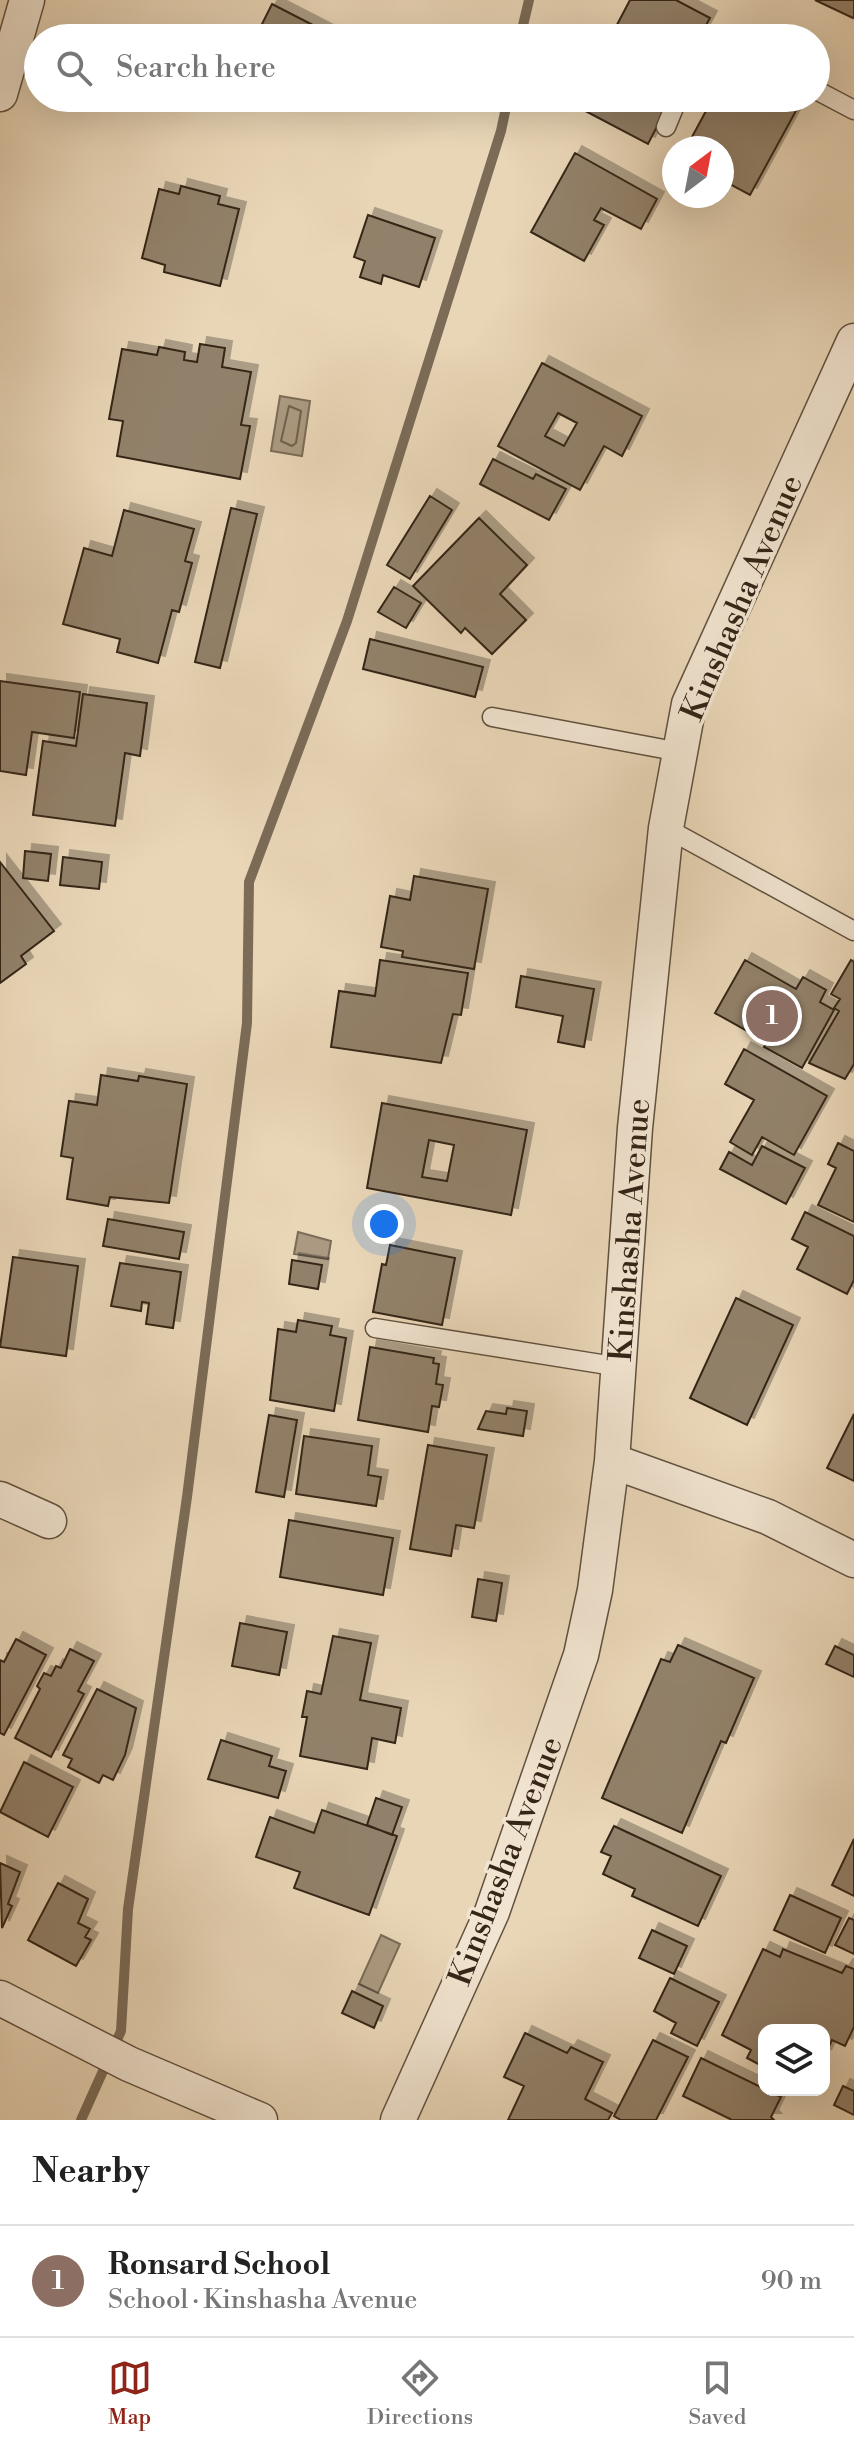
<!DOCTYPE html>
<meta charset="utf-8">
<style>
:root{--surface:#fff;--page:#f6f6f6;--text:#222;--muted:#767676;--line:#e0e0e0;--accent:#8f2418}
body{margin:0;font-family:"Libre Bodoni",serif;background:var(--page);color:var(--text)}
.controls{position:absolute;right:24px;bottom:24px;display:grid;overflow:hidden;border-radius:16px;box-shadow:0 8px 32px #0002}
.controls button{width:72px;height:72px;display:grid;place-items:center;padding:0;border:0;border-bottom:2px solid var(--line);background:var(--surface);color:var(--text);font:40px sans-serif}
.compass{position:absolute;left:662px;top:136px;width:72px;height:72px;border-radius:50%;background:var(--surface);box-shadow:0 8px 32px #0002;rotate:32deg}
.you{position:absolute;left:384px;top:1224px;width:28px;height:28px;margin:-20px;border:6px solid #fff;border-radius:50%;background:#1a73e8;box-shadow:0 0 0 12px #1a73e833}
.badge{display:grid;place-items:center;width:52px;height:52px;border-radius:50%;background:var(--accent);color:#fff;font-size:26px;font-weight:700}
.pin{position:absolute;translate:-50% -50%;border:4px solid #fff;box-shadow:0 2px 8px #0006}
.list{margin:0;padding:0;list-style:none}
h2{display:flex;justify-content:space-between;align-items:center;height:104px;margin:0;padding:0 32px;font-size:34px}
h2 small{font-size:26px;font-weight:400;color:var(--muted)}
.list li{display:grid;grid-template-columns:52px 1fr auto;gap:24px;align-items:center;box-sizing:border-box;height:112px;padding:0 32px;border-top:2px solid var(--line)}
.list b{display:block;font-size:30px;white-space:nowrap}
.list p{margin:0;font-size:26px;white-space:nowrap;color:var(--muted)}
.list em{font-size:26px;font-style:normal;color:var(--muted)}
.icon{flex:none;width:44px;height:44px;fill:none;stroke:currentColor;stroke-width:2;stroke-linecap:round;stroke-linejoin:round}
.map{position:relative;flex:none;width:854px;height:2120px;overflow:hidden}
.search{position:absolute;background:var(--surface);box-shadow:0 8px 32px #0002;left:24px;right:24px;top:24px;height:88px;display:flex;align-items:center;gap:20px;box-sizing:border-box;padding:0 28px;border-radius:44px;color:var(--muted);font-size:30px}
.sheet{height:216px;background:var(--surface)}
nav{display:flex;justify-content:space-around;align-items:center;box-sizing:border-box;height:112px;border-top:2px solid var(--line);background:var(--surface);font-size:22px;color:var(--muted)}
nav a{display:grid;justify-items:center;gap:4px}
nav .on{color:var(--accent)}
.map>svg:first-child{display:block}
.water{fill:#ab9a81;stroke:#7b6b57;stroke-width:2}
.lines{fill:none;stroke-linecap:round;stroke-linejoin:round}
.shore{stroke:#70604c;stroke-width:2}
.stream{stroke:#7b6b57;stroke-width:10}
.building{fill:#92816a;stroke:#342517;stroke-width:2;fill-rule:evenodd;filter:url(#shadow)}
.service-casing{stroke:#61513f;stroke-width:21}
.minor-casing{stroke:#61513f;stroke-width:37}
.service{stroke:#f1e4d0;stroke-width:18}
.minor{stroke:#f1e4d0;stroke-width:34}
.labels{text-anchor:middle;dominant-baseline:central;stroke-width:7;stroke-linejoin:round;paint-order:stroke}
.street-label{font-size:32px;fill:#342517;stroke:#f1e4d0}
</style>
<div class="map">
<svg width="854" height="2120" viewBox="0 0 854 2120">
<defs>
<filter id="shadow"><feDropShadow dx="7" dy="-7" stdDeviation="0" flood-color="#0004"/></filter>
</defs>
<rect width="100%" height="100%" fill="#e9d6b7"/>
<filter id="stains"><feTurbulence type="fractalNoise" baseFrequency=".0025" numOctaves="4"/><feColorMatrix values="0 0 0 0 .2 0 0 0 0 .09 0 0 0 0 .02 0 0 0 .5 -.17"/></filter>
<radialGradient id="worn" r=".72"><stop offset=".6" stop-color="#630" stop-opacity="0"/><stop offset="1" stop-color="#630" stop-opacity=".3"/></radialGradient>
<path class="water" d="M280 396 310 401 302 456 271 451Z
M298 1232 331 1241 328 1259 294 1254Z
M381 1935 400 1944 378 1993 359 1984Z"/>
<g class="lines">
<path class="shore" d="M289 406 301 411 296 443 292 446 281 441Z"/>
<path class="stream" d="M520 38 529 0
M81 2120 121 2031 128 1909 187 1497 247 1023 249 882 347 621 501 131 508 98"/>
</g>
<path class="building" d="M630 0H676L710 18 699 38H667L649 28 644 38H610Z
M815 0H854V17L853 18Z
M272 4 338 38H255Z
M578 98H640L665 111 648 144 574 105Z
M713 98H803L750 195 722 180V148H686Z
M575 153 657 199 641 229 601 208 594 220 604 225 584 261 531 232Z
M181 186 220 196 218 204 239 209 220 286 164 272 165 265 142 258 159 189 179 194Z
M368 215 435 238 419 287 383 275 381 284 360 277 365 261 354 257Z
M200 344 225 348 222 367 251 372 241 425 250 426 240 479 117 456 123 421 109 419 122 349 157 355 159 347 185 352 184 360 197 362Z
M542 363 642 416 622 456 604 446 580 490 498 446ZM558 413 577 423 564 446 545 436Z
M493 459 533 479 536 474 566 489 549 520 480 484Z
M430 496 452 510 410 579 387 565Z
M231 508 257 514 220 668 195 662Z
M124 510 194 529 185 561 192 563 179 612 172 610 158 663 117 652 120 639 63 624 84 548 112 556Z
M479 518 527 565 500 594 526 620 492 654 465 628 461 633 413 586Z
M394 587 421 603 406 628 378 612Z
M370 639 483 667 475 697 363 669Z
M0 681 80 692 74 738 32 732 26 775 0 771Z
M83 694 147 703 140 756 125 753 115 826 33 815 43 741 76 746Z
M25 851 51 854 48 881 23 878Z
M63 857 102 862 99 889 60 885Z
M0 862 54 931 21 956 26 964 0 983Z
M414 876 488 889 474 969 402 957 403 951 381 947 390 896 410 900Z
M380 960 468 973 461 1015 453 1014 441 1063 331 1047 339 991 375 996Z
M745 960 796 989 803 977 826 990 820 1002 834 1010 802 1068 764 1047 767 1042 715 1013Z
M851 960 854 962V1064L845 1079 809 1063 839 1011 834 1008 840 999 831 994Z
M521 976 594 989 584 1047 558 1042 563 1016 516 1007Z
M744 1049 827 1096 794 1155 762 1137 752 1155 730 1142 754 1100 725 1084Z
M101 1075 138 1081 139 1076 187 1084 169 1203 110 1197 108 1206 67 1199 73 1158 61 1156 69 1101 97 1105Z
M382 1103 527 1130 511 1215 367 1188ZM429 1140 454 1145 447 1181 422 1177Z
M838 1143 854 1151V1222L818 1205 836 1168 828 1164Z
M762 1146 805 1168 786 1204 720 1169 729 1152 752 1165Z
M805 1212 854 1236V1280L847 1294 797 1269 808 1247 792 1239Z
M108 1219 184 1232 179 1259 103 1246Z
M390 1245 455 1258 442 1325 373 1312 382 1264 386 1265Z
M13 1257 78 1266 66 1356 0 1347Z
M292 1260 322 1265 318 1289 289 1284Z
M120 1263 181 1272 173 1328 146 1324 149 1303 142 1302 141 1311 111 1306Z
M736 1298 793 1325 747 1425 690 1398Z
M298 1320 332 1326 330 1335 346 1338 334 1411 270 1400 278 1329 296 1332Z
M370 1347 434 1358 433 1363 439 1364 436 1384 443 1385 439 1407 432 1406 428 1432 358 1420Z
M507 1408 527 1411 523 1436 478 1429 486 1411 506 1414Z
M854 1414V1481L827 1468Z
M269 1415 297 1420 284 1497 256 1492Z
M304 1436 372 1446 368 1475 381 1477 376 1506 296 1494Z
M428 1445 487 1455 474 1528 456 1525 451 1556 410 1549Z
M289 1520 393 1538 383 1595 280 1577Z
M478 1579 502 1583 496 1621 472 1617Z
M240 1623 287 1632 279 1675 232 1666Z
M333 1636 371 1643 360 1700 401 1708 395 1743 372 1738 367 1769 300 1756 307 1717H302L307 1691 321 1694Z
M16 1639 46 1655 4 1735 0 1733V1660L4 1662Z
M678 1645 754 1678 726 1743 721 1741 682 1833 602 1798 661 1659 670 1662Z
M835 1646 854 1655V1677L826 1664Z
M70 1649 94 1661 78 1691 84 1694 51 1757 15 1738 40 1689 37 1686 44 1673 51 1676 56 1666 61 1668Z
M97 1689 136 1708 125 1755 113 1780 103 1775 99 1783 68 1767 72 1759 63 1755Z
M221 1740 272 1756 269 1766 286 1771 278 1798 208 1779Z
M24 1762 73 1787 48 1837 0 1812Z
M376 1798 402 1807 392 1835 367 1825Z
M322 1810 397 1836 369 1915 294 1888 300 1872 256 1857 270 1817 314 1833Z
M614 1826 721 1876 698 1926 632 1896 635 1889 603 1874 611 1856 601 1852Z
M854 1839V1896L832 1885Z
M0 1863 20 1872 8 1904 12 1906 2 1928Z
M58 1883 88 1899 78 1923 90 1929 85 1937 91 1940 76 1966 28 1940Z
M790 1895 841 1918 825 1953 774 1930Z
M849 1918 854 1920V1954L835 1945Z
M652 1930 687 1946 674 1974 639 1958Z
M763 1949 780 1957 783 1949 842 1973 846 1966 854 1969V2027L845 2046 832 2040 824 2057V2030H764V2067L747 2058 751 2050 722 2035Z
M670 1978 719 2002 697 2046 671 2033 676 2023 654 2011Z
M352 1991 383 2006 374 2028 342 2013Z
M525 2033 567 2053 571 2047 603 2062 585 2099 612 2113 608 2120H508L524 2086 504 2077Z
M653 2040 688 2057 656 2120H621L614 2116Z
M701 2058 781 2097 771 2117 774 2120H732L683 2096Z
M843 2086 854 2091V2115L834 2105Z"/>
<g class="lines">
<g class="service-casing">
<path id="service" d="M816 90 854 110
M666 127 678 98
M492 717 680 752
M666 828 854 931
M375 1328 620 1367"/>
</g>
<g class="minor-casing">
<path id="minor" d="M0 94 27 0
M612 1461 768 1517 854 1560
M0 1499 49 1521
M0 1998 129 2064 260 2120
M398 2120 492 1912 581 1655 595 1590 612 1461 635 1128 666 828 689 704 854 341"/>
</g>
<use href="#service" class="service"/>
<use href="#minor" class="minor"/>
</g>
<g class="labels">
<g class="street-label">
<text transform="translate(742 598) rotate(-67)">Kinshasha Avenue</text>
<text transform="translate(630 1230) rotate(-86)">Kinshasha Avenue</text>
<text transform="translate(506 1861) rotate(-69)">Kinshasha Avenue</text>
</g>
</g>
<rect width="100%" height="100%" filter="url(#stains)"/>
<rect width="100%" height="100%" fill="url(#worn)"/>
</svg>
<div class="controls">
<button><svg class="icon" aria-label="layers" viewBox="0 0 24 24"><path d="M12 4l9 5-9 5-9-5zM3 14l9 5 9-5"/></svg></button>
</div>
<svg class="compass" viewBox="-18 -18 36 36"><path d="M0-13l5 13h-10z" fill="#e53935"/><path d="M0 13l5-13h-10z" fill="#767676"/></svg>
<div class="you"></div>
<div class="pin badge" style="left:772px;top:1016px;background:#8d6e63">1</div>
<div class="search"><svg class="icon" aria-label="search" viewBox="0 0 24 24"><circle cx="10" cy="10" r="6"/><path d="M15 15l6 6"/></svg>Search here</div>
</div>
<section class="sheet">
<h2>Nearby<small></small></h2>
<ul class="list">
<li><span class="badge" style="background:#8d6e63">1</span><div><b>Ronsard School</b><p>School · Kinshasha Avenue</p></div><em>90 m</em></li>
</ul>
</section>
<nav>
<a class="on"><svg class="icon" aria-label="map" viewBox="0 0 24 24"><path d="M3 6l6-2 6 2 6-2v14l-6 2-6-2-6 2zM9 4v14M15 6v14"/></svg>Map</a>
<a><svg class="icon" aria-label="directions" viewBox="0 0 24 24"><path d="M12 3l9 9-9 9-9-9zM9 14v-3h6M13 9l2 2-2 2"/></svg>Directions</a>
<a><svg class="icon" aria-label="saved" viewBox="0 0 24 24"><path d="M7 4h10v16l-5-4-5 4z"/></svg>Saved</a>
</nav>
